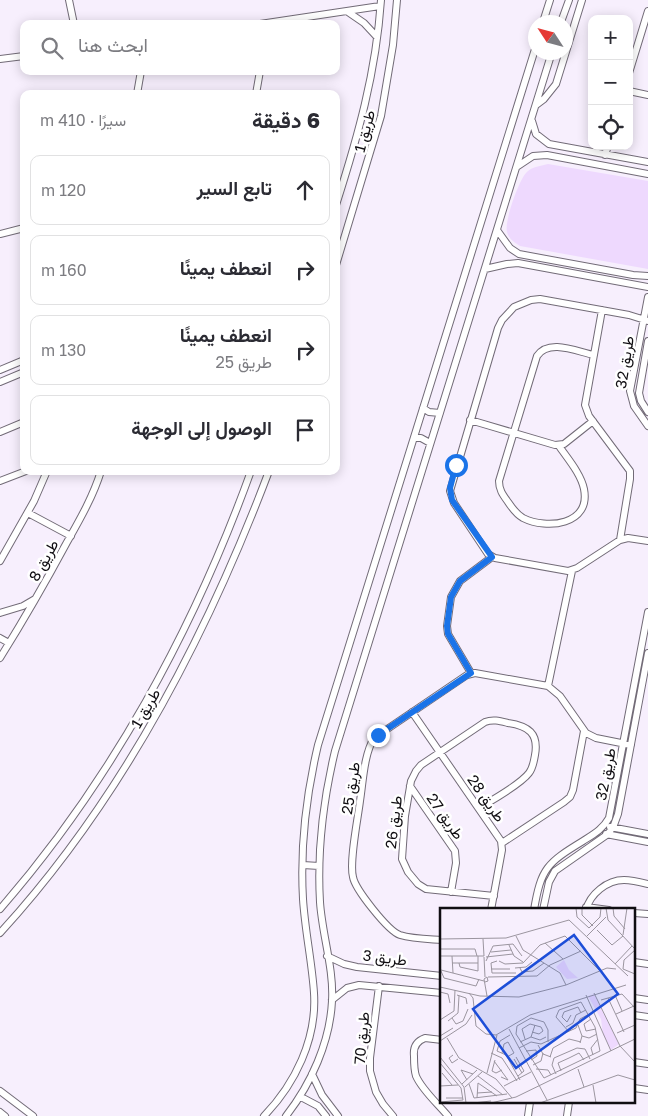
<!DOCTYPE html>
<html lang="ar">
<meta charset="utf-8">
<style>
:root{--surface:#fff;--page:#f2f2f3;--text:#2b2b33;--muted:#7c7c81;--line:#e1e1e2}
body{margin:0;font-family:"Golos Text",Vazirmatn,sans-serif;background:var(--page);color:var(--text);direction:rtl}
.controls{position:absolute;right:15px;top:15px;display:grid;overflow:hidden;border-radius:10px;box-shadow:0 2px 12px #0003}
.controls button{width:45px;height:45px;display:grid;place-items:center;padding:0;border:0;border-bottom:1px solid var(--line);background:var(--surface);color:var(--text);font:25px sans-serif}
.compass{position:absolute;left:528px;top:15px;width:45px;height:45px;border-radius:50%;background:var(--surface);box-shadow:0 2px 12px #0003;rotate:306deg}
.stop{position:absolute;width:15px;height:15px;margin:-11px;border:4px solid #1a73e8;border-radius:50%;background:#fff}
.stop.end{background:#1a73e8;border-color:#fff;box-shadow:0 1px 5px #0008}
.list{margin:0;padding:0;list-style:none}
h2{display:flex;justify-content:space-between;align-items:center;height:65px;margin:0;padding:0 20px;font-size:21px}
h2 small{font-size:16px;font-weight:400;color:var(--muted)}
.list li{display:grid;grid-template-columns:32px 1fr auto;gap:15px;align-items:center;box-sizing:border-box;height:70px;margin:0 10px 10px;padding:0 10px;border:1px solid var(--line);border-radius:10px}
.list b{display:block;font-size:19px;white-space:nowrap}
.list p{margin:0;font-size:16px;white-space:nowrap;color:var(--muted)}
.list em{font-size:16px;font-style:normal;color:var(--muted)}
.icon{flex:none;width:28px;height:28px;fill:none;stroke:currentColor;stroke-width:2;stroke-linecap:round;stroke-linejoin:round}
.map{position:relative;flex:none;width:648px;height:1116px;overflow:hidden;direction:ltr}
.search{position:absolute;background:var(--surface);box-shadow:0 2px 12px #0003;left:20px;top:20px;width:320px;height:55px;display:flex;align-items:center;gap:12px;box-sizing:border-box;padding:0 18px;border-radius:10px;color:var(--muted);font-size:19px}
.panel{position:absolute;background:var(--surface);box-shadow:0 2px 12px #0003;left:20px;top:90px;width:320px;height:385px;border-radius:10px;direction:rtl}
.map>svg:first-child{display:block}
.green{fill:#eed9fe}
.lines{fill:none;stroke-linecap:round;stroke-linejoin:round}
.minor-casing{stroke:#726b77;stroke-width:8}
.minor{stroke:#fff;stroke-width:6}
.route{stroke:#1a73e8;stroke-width:6}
.labels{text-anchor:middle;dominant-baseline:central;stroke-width:5;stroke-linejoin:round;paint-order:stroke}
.street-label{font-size:15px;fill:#100e12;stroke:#fff}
.inset-road{fill:none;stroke:#9b959f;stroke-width:1}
.view{fill:#1d4ed8;fill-opacity:0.15;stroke:#1d4ed8;stroke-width:2.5}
.inset-edge{fill:none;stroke:#100e12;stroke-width:2.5}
</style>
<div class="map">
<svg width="648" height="1116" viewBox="0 0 648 1116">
<rect width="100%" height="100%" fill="#f7effd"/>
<path class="green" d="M548 164 648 181V269L520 246C514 242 509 239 507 232 504 222 519 180 526 173 531 167 540 166 548 164Z"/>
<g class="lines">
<g class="minor-casing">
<path id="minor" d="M69 0 74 24
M348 12 364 23 377 37
M543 22 550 0
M561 22 569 0
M260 24 380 6
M0 59 24 56
M629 73 648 11
M629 91 648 95
M137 94 141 71
M256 94 260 71
M536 105 544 99 556 84 582 0
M532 121 536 134 549 144 648 162
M605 155 608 146
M518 166 533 156 547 155 648 174
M336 205C358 136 376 73 381 0
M497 230 510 248 519 254 633 275 648 276
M0 234 24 228
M336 265 381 116 393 45 397 0
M485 269 507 264 518 263 648 287
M648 297 630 391 634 406 648 426
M602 310 585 405 589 416 630 471V479L620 540
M648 321 629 315 540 299 531 300 514 307 502 320 498 328 450 491 454 503 488 554 495 558 568 571 577 568 620 540 628 538 648 541
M648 341 639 393 641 401 648 412
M0 370 24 360
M0 382 24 372
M423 408 429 412 440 413
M470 420 555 445 564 444 593 421
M0 432 24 422
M414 438H421L430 443
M559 446C568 459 581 474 584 489 591 525 547 530 523 518 516 514 512 508 508 502 503 495 499 490 499 481L537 356C549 338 578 352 594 355
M0 481 26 471
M28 513 71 536
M0 561 34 501 47 471
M0 613 23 606 35 599
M0 638 9 643
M0 658C23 621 45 583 66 544 79 521 93 497 101 471
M471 673 448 634 447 626 451 597 460 581 492 557
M548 686 572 571
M412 712 501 841 502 850 491 910
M410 786 455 851 456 863 451 892
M479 808C492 800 520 785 529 773 533 768 534 761 535 755 539 733 528 726 508 723 500 721 493 719 485 722L421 765 416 771 411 781 405 816 402 859 408 872 418 884 426 889 494 896
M610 827 648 834
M606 834 648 842
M502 843 564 802 570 797 573 790 584 731
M303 865 319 866
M586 907 609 910
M0 909C111 782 194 629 251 471
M534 910C541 868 547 863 583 841 594 834 603 829 609 818L648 612
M543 910 549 882 555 871 608 834 614 825 618 814 648 653
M586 910C590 894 607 880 624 880 632 880 640 882 648 884
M634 913 648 914
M0 933C121 801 206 638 269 471
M442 940C428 939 413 939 400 935 388 931 355 889 353 877 349 862 358 818 360 801 363 782 364 754 374 738L467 675 475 673 548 686 560 696 586 733 596 738 631 745
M327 956 344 964 357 967 442 976
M634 962 648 964
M379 986 370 1058V1071L376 1092 383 1104 393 1116
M634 998 648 1000
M332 1000 347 988 359 985 442 993
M634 1015 648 1017
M442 1040 425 1038C417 1041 413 1047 414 1056 414 1062 414 1070 416 1076 422 1090 438 1104 448 1116
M634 1062 648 1064
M312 1074 322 1095 338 1116
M634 1088 648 1090
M0 1091 33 1116
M301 1097 318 1106 326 1116
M0 1112 5 1116
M264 1116C295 1084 317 1039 314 993 312 962 305 931 303 899 300 847 306 796 318 745L536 46
M286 1116C311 1084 330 1042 332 1001 334 969 322 934 320 902 317 851 323 801 335 751L552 52
M528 1116 530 1102
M567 1116 569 1102"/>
</g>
<use href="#minor" class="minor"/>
</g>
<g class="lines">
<path class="route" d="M378 735 471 673 448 634 447 626 451 597 460 581 492 557 452 500 450 488 456 465"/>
</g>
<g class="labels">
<g class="street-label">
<text transform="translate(364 131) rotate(-75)">طريق 1</text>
<text transform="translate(624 362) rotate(-81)">طريق 32</text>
<text transform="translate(43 560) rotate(-61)">طريق 8</text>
<text transform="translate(145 708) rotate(-60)">طريق 1</text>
<text transform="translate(605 774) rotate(-79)">طريق 32</text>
<text transform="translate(350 788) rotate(-81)">طريق 25</text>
<text transform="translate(487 798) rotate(55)">طريق 28</text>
<text transform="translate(446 816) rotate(55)">طريق 27</text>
<text transform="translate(393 822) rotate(-83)">طريق 26</text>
<text transform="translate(385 957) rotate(7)">طريق 3</text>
<text transform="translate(361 1038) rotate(-85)">طريق 70</text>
</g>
</g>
<g transform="translate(440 908)">
<rect width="195" height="195" fill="#f7effd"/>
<path d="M124 52 129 62 138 70 127 71 116 59ZM154 86 179 136 171 142 163 127 161 111 148 88Z" fill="#eed9fe"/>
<path class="inset-road" d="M136 0 137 9 149 20 160 9 161 0M142 0V7L153 18M166 0 168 12 195 41M173 0 174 8 185 21M157 22 172 37 183 28M183 27 187 0M76 28 83 42 120 65 126 77M147 28 166 9M0 31 66 30 129 12 188 68M43 31 44 48M105 35 123 51M69 37 74 48 83 54M0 41H35L37 48M195 42 184 52 183 61 195 66M51 44 71 42M0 48H44M12 48 13 65M44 49 45 69M46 49 73 46M46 53 53 38 73 36 82 48M57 53 51 55 52 65H76M59 53 65 56 83 55 100 37 125 28 159 62M12 55H38M19 55 20 59 38 63V48M175 56 192 38M75 60 86 59 92 54M80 60 82 64 93 63 104 55M51 61H70M1 62 44 73M1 63 4 70 36 78 39 71M48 69 97 68 110 57 141 43M45 74 48 73 47 69 44 71 47 88M0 79 40 88 79 89 126 77 167 60 176 61M0 84 8 86 10 95M29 85 33 90 36 118 46 126 56 127 90 107 186 77M154 85 180 138 195 154M17 87 26 90 27 96M146 87 171 143M175 87 182 103M168 90 184 124M161 92 182 86 195 100M176 106 194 98M131 107 127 114 122 109 124 104 138 99 141 105M12 110 16 116 23 113 28 101M151 111 144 116 146 123 156 121M0 112 14 103 15 82M8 113 18 105 19 88M138 117 142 128 140 135M126 119 133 115 136 107 146 102M69 121 107 192M177 125 195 117M70 127 60 133 57 143 66 147 80 172M0 128 13 120M142 128 149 130 157 126M91 129 100 132 106 129M7 130 19 150 56 171 72 190M85 131 82 121 90 116 101 119 103 123 99 126 92 124M0 133 26 116 32 107M80 134 91 129 95 117M108 134V122L104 114 91 110 77 118 76 126 104 170 160 143 155 119 141 94 119 102 116 109 129 124M98 137 103 146 111 149M79 140 91 134 101 136 136 120 140 111 151 105M86 143 96 142 97 148 91 152M51 145 62 150 77 173M62 145 64 136 68 134 74 145 67 149M13 147 9 150 12 155 18 151M153 147 151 140 158 131M0 149 24 179 26 195M76 149 84 163 78 168M110 149 113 140 129 131 141 134M74 151 82 165M55 152 52 163 56 165 62 162M54 153 68 172 61 169M0 155 21 180 23 192 0 194M93 157 101 153 103 145M96 161 108 162 111 167M138 161 144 179M121 163 118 155 129 150 139 145 144 152M2 165 12 177M47 165 57 127M116 166 112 157 114 150 137 140 145 141 150 151M38 168 63 187M27 172 21 162 33 166M22 176 37 162M29 176 34 190 67 186M153 177 156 195M0 178 18 177M64 178 91 164M25 179 42 164M37 185 52 184M6 190H23M37 190 38 175 57 188M33 195 51 193M51 195 76 189 195 131M100 195 178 167 195 172"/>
<path class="view" d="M134 27 178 86 76 160 33 101Z"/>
<rect width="195" height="195" class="inset-edge"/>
</g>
</svg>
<div class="controls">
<button>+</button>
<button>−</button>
<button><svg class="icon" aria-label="locate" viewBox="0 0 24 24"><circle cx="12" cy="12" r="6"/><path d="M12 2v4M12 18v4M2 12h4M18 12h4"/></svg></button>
</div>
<svg class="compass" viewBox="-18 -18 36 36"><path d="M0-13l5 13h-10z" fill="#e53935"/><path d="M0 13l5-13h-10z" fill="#7c7c81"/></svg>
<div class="stop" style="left:456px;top:465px"></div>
<div class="stop end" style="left:378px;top:735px"></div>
<div class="search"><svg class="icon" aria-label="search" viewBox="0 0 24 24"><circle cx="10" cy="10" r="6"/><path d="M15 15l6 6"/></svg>ابحث هنا</div>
<section class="panel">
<h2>6 دقيقة<small>سيرًا · 410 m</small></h2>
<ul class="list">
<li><svg class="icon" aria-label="ahead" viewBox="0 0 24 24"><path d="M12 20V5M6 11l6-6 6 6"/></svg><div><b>تابع السير</b></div><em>120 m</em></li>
<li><svg class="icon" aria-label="right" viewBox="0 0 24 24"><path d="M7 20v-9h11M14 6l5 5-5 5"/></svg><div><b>انعطف يمينًا</b></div><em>160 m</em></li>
<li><svg class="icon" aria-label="right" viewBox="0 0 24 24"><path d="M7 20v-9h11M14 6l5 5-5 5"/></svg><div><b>انعطف يمينًا</b><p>طريق 25</p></div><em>130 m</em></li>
<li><svg class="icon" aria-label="arrive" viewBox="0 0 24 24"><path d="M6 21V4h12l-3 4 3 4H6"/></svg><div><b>الوصول إلى الوجهة</b></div></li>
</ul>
</section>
</div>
